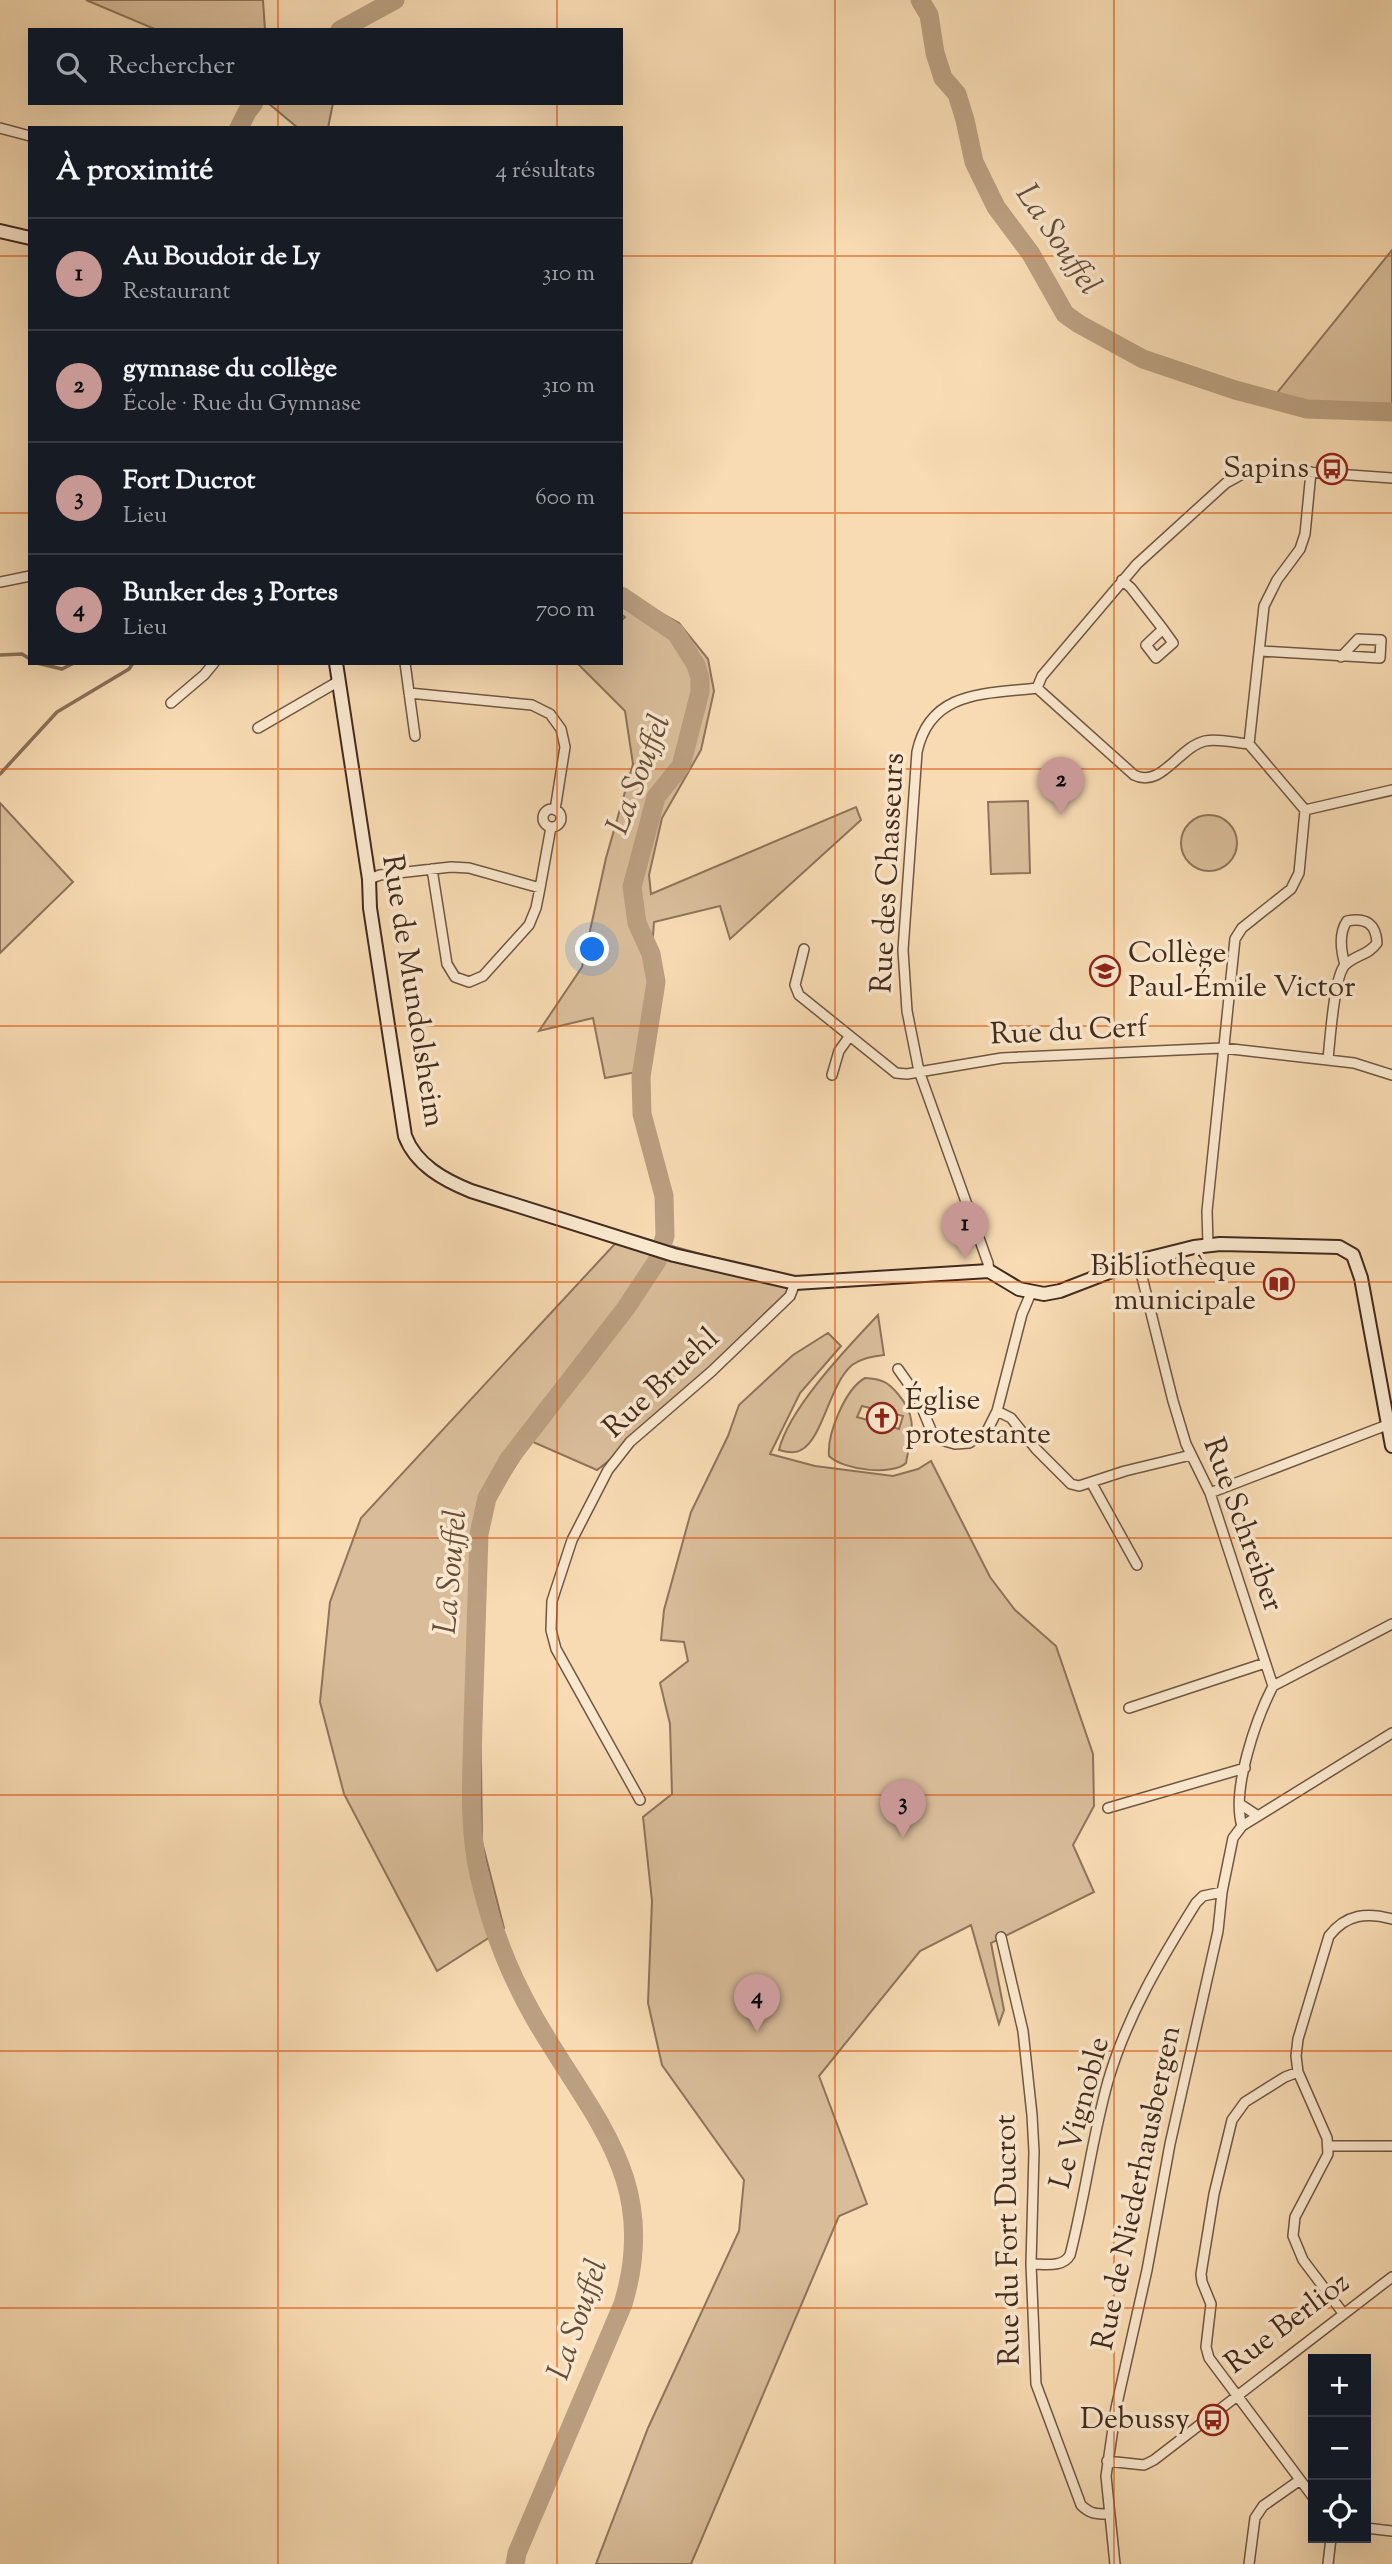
<!DOCTYPE html>
<html lang="fr">
<meta charset="utf-8">
<style>
:root{--surface:#171b24;--page:#20242c;--text:#f1f3f6;--muted:#9ea1a6;--line:#363941;--accent:#c59692}
body{margin:0;font-family:"Sorts Mill Goudy",serif;background:var(--page);color:var(--text)}
.controls{position:absolute;right:21px;bottom:21px;display:grid;overflow:hidden;border-radius:0px;box-shadow:0 7px 28px #0002}
.controls button{width:63px;height:63px;display:grid;place-items:center;padding:0;border:0;border-bottom:2px solid var(--line);background:var(--surface);color:var(--text);font:35px sans-serif}
.you{position:absolute;left:593px;top:950px;width:24px;height:24px;margin:-18px;border:5px solid #fff;border-radius:50%;background:#1a73e8;box-shadow:0 0 0 10px #1a73e833}
.badge{display:grid;place-items:center;width:46px;height:46px;border-radius:50%;background:var(--accent);color:#111;font-size:23px;font-weight:700}
.pin{position:absolute;translate:-50% -58px;filter:drop-shadow(0 2px 4px #0008)}
.pin::after{content:'';position:absolute;top:37px;width:24px;height:21px;background:inherit;clip-path:polygon(0 0,100% 0,50% 100%)}
.list{margin:0;padding:0;list-style:none}
h2{display:flex;justify-content:space-between;align-items:center;height:91px;margin:0;padding:0 28px;font-size:30px}
h2 small{font-size:23px;font-weight:400;color:var(--muted)}
.list li{display:grid;grid-template-columns:46px 1fr auto;gap:21px;align-items:center;box-sizing:border-box;height:112px;padding:0 28px;border-top:2px solid var(--line)}
.list b{display:block;font-size:26px;white-space:nowrap}
.list p{margin:0;font-size:23px;white-space:nowrap;color:var(--muted)}
.list em{font-size:23px;font-style:normal;color:var(--muted)}
.icon{flex:none;width:38px;height:38px;fill:none;stroke:currentColor;stroke-width:2;stroke-linecap:round;stroke-linejoin:round}
.map{position:relative;flex:none;width:1392px;height:2564px;overflow:hidden}
.search{position:absolute;background:var(--surface);box-shadow:0 7px 28px #0002;left:28px;top:28px;width:595px;height:77px;display:flex;align-items:center;gap:18px;box-sizing:border-box;padding:0 24px;border-radius:0px;color:var(--muted);font-size:26px}
.panel{position:absolute;background:var(--surface);box-shadow:0 7px 28px #0002;left:28px;top:126px;width:595px;height:539px;border-radius:0px}
.map>svg:first-child{display:block}
.green{fill:#d9bd9a;stroke:#8e745c;stroke-width:2;fill-rule:evenodd}
.lines{fill:none;stroke-linecap:round;stroke-linejoin:round}
.stream{stroke:#8a7058;stroke-width:3.5}
.river{stroke:#ba9f80;stroke-width:19}
.street-casing{stroke:#705642;stroke-width:12}
.secondary-casing{stroke:#422a1d;stroke-width:16}
.street{stroke:#fae8ce;stroke-width:9}
.secondary{stroke:#fae8ce;stroke-width:12}
.grid{fill:none;stroke:#d7540e;stroke-width:2;stroke-opacity:0.55}
.labels{text-anchor:middle;dominant-baseline:central;stroke-width:7;stroke-linejoin:round;paint-order:stroke}
.poi-label{font-size:30px;fill:#422a1d;stroke:#fae8ce;text-anchor:end}
.street-label{font-size:30px;fill:#422a1d;stroke:#fae8ce}
.water-label{font-size:32px;font-style:italic;fill:#664d3b;stroke:#fae8ce}
</style>
<div class="map">
<svg width="1392" height="2564" viewBox="0 0 1392 2564">
<rect width="100%" height="100%" fill="#f8dbb3"/>
<filter id="stains"><feTurbulence type="fractalNoise" baseFrequency=".00286" numOctaves="4"/><feColorMatrix values="0 0 0 0 .2 0 0 0 0 .09 0 0 0 0 .02 0 0 0 .5 -.17"/></filter>
<radialGradient id="worn" r=".72"><stop offset=".6" stop-color="#630" stop-opacity="0"/><stop offset="1" stop-color="#630" stop-opacity=".3"/></radialGradient>
<path class="green" d="M86 0H263L265 30H157Z
M268 103H333L328 128H298Z
M1392 250V410L1299 413 1268 404Z
M621 591 679 623 708 659 714 691 701 750 662 818 649 875 651 894 856 807 861 820 730 939 720 906 654 922 647 1017 637 1072 605 1078 593 1018 539 1031 582 967 606 858 633 764 625 711 578 664 621 663V621L625 617 621 614Z
M1028 801 1030 873 991 874 988 802Z
M0 803 73 882 0 953Z
M1181 843a28 28 0 1 1 56 0a28 28 0 1 1-56 0Z
M625 1233 795 1280 763 1328 673 1410 597 1470 531 1441 478 1525 482 1842 504 1928 437 1971 344 1794 320 1702 330 1602 361 1518Z
M878 1315 884 1355C872 1357 862 1358 852 1365 829 1385 823 1439 801 1450 795 1454 786 1452 779 1450 789 1408 848 1347 878 1315Z
M828 1333 841 1346 800 1393 770 1454 815 1466 893 1476 918 1469 931 1461 990 1577 1015 1610 1056 1646 1093 1754 1094 1806 1073 1845 1094 1892 991 1943 1004 2010 999 2024 971 1925 920 1951 819 2076 867 2204 839 2216 691 2564H596L648 2428 739 2231 744 2180 662 2065 648 2003 652 1901 643 1817 672 1794 670 1724 660 1683 688 1661 684 1642 661 1640 664 1610 691 1512 728 1436 739 1405 793 1355Z
M865 1378C882 1379 888 1382 898 1394 919 1419 911 1433 906 1463 893 1476 843 1470 829 1456 827 1434 845 1389 865 1378ZM862 1406 903 1416 899 1429 857 1417Z"/>
<g class="lines">
<path class="stream" d="M0 655 22 654 30 659
M37 663 62 669 74 663
M0 774 57 712 129 669 133 663"/>
<path class="river" d="M920 0 929 15 935 53 943 78 957 94 965 120 974 162 996 207 1031 254 1065 314 1079 324 1143 359 1235 390 1307 409 1392 412
M340 30 395 0
M239 128 247 112 254 103
M515 2564 517 2553 623 2304C661 2179 591 2117 534 2017 509 1973 490 1924 479 1874 468 1825 472 1775 473 1725 475 1662 477 1598 479 1534L487 1498 509 1459 626 1308 657 1261 665 1236 664 1196 642 1114 641 1077 656 982 651 954 637 923 632 887 656 797 681 766 700 692V678L696 665 676 633 621 596"/>
<g class="street-casing">
<path id="street" d="M0 128 30 136
M1122 580 1131 588 1163 629 1146 645 1156 658 1173 643 1163 629
M0 582 30 576
M1261 651 1380 658 1381 640 1358 639 1341 657
M405 663 415 736
M1037 688 1042 676 1137 564 1226 483 1246 472 1266 469 1392 478
M409 693 532 705 550 714 561 729 565 747 555 810
M171 703 204 675 214 663
M258 728 339 681
M543 818a9 9 0 1 1 18 0a9 9 0 1 1-18 0Z
M1305 810 1392 790
M432 869 447 964 455 977 469 982 483 976 529 925 536 908 540 888
M369 879 380 875 451 867 469 868 540 888 551 827
M804 949 795 985 799 995 896 1073 907 1074 1002 1058 1223 1048 1354 1063 1392 1075
M1328 1059C1330 1041 1334 976 1345 965 1355 955 1369 955 1377 943 1376 924 1366 917 1347 921 1338 934 1341 951 1345 965
M832 1075 839 1051 849 1037
M1208 1245 1207 1211 1235 939 1242 928 1291 889 1299 873 1305 810 1249 744
M1138 1261 1173 1401 1186 1444 1210 1493 1273 1686C1256 1719 1231 1790 1242 1826
M989 1271 988 1263 919 1071 907 1011 903 950 917 752C930 690 986 694 1037 688L1134 775C1161 789 1179 747 1205 741 1218 738 1235 743 1249 744L1264 606 1277 580 1300 549 1305 534 1311 472
M898 1369 917 1396 931 1430 941 1440 955 1444 969 1443 987 1431 997 1411 1022 1314 1031 1293
M997 1411 1011 1418 1036 1449 1071 1484 1079 1486 1125 1471 1191 1455
M1091 1482 1137 1565
M1210 1493 1387 1425
M1273 1686 1392 1624
M1129 1708 1265 1663
M640 1800 556 1649 551 1630 552 1601 572 1540 608 1470 630 1442 712 1371 790 1296 795 1283
M1240 1804 1258 1816
M1108 1808 1245 1768
M1001 1937 1023 2031 1032 2115 1034 2152 1031 2264 1036 2384 1081 2505C1090 2514 1096 2514 1108 2514
M1298 2072 1285 2077 1245 2102 1232 2120 1214 2194 1201 2274 1202 2282 1211 2304 1206 2347 1209 2358 1313 2497
M1329 2146H1392
M1031 2264C1044 2264 1063 2268 1070 2255 1085 2197 1092 2138 1108 2081 1127 2016 1161 1959 1196 1903L1203 1896 1222 1892
M1343 2313 1303 2260 1293 2236 1295 2217 1328 2154 1327 2138 1298 2072 1296 2056 1298 2039 1329 1936C1346 1914 1367 1912 1392 1919
M1107 2461 1144 2465 1154 2460 1392 2277
M1366 2528 1392 2531
M1115 2564 1106 2476 1116 2408 1147 2270 1170 2144 1218 1931 1222 1892 1233 1838 1242 1826 1392 1733
M1249 2564 1255 2518 1263 2506 1300 2480
M1328 2564 1331 2538"/>
</g>
<g class="secondary-casing">
<path id="secondary" d="M0 231 30 238
M336 663 369 879 370 908 405 1136C416 1165 444 1180 471 1191L674 1255 795 1283 989 1271 1019 1289 1044 1294 1060 1291 1138 1261 1194 1247 1220 1244 1339 1247 1353 1255 1361 1278 1392 1446"/>
</g>
<use href="#street" class="street"/>
<use href="#secondary" class="secondary"/>
</g>
<path class="grid" d="M278 0V30M557 0V30M835 0V2564M1114 0V2564M278 103V128M557 103V128M0 256H30M621 256H1392M0 513H30M621 513H1392M278 663V2564M557 663V2564M0 769H1392M0 1026H1392M0 1282H1392M0 1538H1392M0 1795H1392M0 2051H1392M0 2308H1392"/>
<defs>
<g id="bus-ring" transform="scale(1.575)"><circle r="9.5" fill="#fae8ce" stroke="#8f2418" stroke-width="1.5"/><path d="M-5-6H5V4H4V6H2V4H-2V6H-4V4H-5ZM-3.5-4V0h7V-4ZM-3.5 1.2v1.5H-2V1.2ZM2 1.2v1.5H3.5V1.2Z" fill="#8f2418"/></g>
<g id="school-ring" transform="scale(1.575)"><circle r="9.5" fill="#fae8ce" stroke="#8f2418" stroke-width="1.5"/><path d="M0-5L7-2L0 1L-7-2ZM-4 1L0 2.5L4 1V4Q0 6-4 4Z" fill="#8f2418"/></g>
<g id="library-ring" transform="scale(1.575)"><circle r="9.5" fill="#fae8ce" stroke="#8f2418" stroke-width="1.5"/><path d="M-6-4Q-3-5.5-.7-3.5V5Q-3 3-6 4ZM6-4Q3-5.5 .7-3.5V5Q3 3 6 4Z" fill="#8f2418"/></g>
<g id="church-ring" transform="scale(1.575)"><circle r="9.5" fill="#fae8ce" stroke="#8f2418" stroke-width="1.5"/><path d="M-1.2-6h2.4v3.5h3.3v2.4h-3.3V6h-2.4V-.1h-3.3v-2.4h3.3Z" fill="#8f2418"/></g>
</defs>
<g fill-rule="evenodd">
<use href="#bus-ring" x="1332" y="469"/>
<use href="#school-ring" x="1105" y="971"/>
<use href="#library-ring" x="1279" y="1284"/>
<use href="#church-ring" x="882" y="1418"/>
<use href="#bus-ring" x="1213" y="2420"/>
</g>
<g class="labels">
<g class="poi-label">
<text x="1309" y="469">Sapins</text>
<text x="1128" y="954" text-anchor="start">Collège<tspan x="1128" dy="34">Paul-Émile Victor</tspan></text>
<text x="1256" y="1267">Bibliothèque<tspan x="1256" dy="34">municipale</tspan></text>
<text x="905" y="1401" text-anchor="start">Église<tspan x="905" dy="34">protestante</tspan></text>
<text x="1190" y="2420">Debussy</text>
</g>
<g class="street-label">
<text transform="translate(889 873) rotate(-87)">Rue des Chasseurs</text>
<text transform="translate(412 991) rotate(81)">Rue de Mundolsheim</text>
<text transform="translate(1069 1032) rotate(-3)">Rue du Cerf</text>
<text transform="translate(662 1384) rotate(-43)">Rue Bruehl</text>
<text transform="translate(1242 1525) rotate(70)">Rue Schreiber</text>
<text transform="translate(1081 2113) rotate(-75)">Le Vignoble</text>
<text transform="translate(1138 2188) rotate(-78)">Rue de Niederhausbergen</text>
<text transform="translate(1009 2240) rotate(-91)">Rue du Fort Ducrot</text>
<text transform="translate(1288 2324) rotate(-37)">Rue Berlioz</text>
</g>
<g class="water-label">
<text transform="translate(1057 240) rotate(56)">La Souffel</text>
<text transform="translate(640 775) rotate(-69)">La Souffel</text>
<text transform="translate(452 1572) rotate(-85)">La Souffel</text>
<text transform="translate(579 2320) rotate(-71)">La Souffel</text>
</g>
</g>
<rect width="100%" height="100%" filter="url(#stains)"/>
<rect width="100%" height="100%" fill="url(#worn)"/>
</svg>
<div class="controls">
<button>+</button>
<button>−</button>
<button><svg class="icon" aria-label="locate" viewBox="0 0 24 24"><circle cx="12" cy="12" r="6"/><path d="M12 2v4M12 18v4M2 12h4M18 12h4"/></svg></button>
</div>
<div class="you"></div>
<div class="pin badge" style="left:965px;top:1259px">1</div>
<div class="pin badge" style="left:1061px;top:815px">2</div>
<div class="pin badge" style="left:903px;top:1838px">3</div>
<div class="pin badge" style="left:757px;top:2032px">4</div>
<div class="search"><svg class="icon" aria-label="search" viewBox="0 0 24 24"><circle cx="10" cy="10" r="6"/><path d="M15 15l6 6"/></svg>Rechercher</div>
<section class="panel">
<h2>À proximité<small>4 résultats</small></h2>
<ul class="list">
<li><span class="badge">1</span><div><b>Au Boudoir de Ly</b><p>Restaurant</p></div><em>310 m</em></li>
<li><span class="badge">2</span><div><b>gymnase du collège</b><p>École · Rue du Gymnase</p></div><em>310 m</em></li>
<li><span class="badge">3</span><div><b>Fort Ducrot</b><p>Lieu</p></div><em>600 m</em></li>
<li><span class="badge">4</span><div><b>Bunker des 3 Portes</b><p>Lieu</p></div><em>700 m</em></li>
</ul>
</section>
</div>
